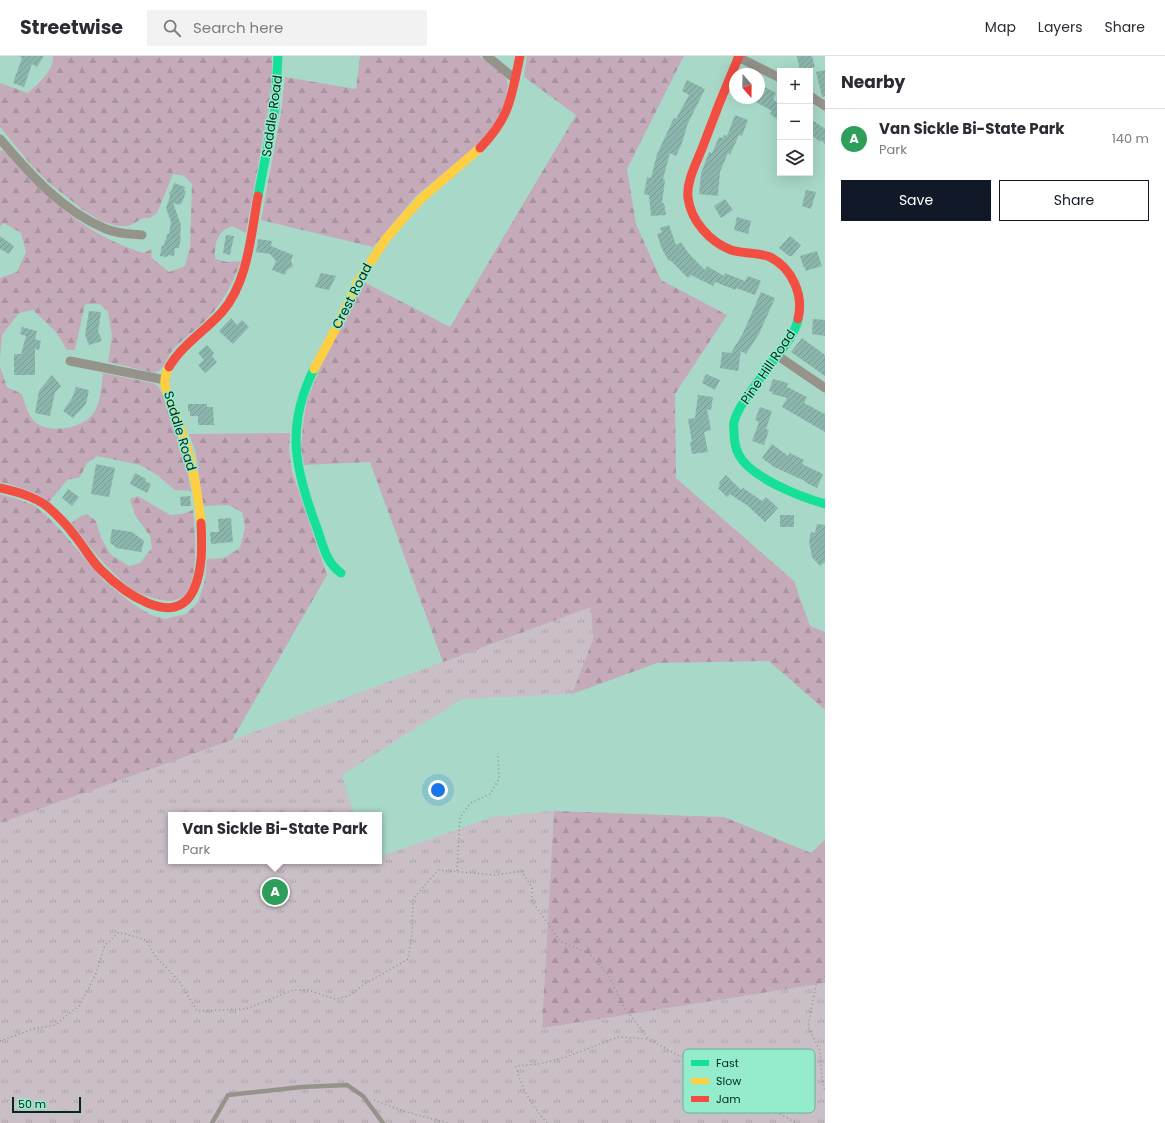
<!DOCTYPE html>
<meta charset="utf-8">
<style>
:root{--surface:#fff;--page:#f2f2f3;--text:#2b2b33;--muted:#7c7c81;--line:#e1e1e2;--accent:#111827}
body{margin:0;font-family:Poppins,sans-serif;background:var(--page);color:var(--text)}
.controls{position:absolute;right:12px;top:12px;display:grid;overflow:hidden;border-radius:0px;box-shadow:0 4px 16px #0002}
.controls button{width:36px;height:36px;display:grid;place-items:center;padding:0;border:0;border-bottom:1px solid var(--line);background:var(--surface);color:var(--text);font:20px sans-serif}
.compass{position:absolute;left:729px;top:12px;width:36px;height:36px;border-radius:50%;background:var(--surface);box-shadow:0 4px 16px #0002;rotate:160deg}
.scale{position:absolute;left:12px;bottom:10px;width:69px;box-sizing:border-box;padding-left:4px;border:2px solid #02291e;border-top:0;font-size:11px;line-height:14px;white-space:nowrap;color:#02291e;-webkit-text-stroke:3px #94eccd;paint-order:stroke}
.you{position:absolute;left:438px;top:734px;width:14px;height:14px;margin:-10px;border:3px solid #fff;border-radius:50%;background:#1a73e8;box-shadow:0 0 0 6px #1a73e833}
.badge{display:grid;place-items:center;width:26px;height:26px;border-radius:50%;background:var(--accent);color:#fff;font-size:13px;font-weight:700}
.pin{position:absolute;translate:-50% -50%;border:2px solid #fff;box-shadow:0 1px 4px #0006}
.popup{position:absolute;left:168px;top:756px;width:214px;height:52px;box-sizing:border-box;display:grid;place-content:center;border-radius:0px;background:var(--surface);filter:drop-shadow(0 1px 3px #0005);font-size:13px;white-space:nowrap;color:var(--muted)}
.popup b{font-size:15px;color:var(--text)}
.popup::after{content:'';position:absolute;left:50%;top:100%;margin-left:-8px;border:8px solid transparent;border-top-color:var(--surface)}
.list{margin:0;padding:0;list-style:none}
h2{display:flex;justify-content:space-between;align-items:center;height:52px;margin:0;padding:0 16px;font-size:17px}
h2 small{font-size:13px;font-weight:400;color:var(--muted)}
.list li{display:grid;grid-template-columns:26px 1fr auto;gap:12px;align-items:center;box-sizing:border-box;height:60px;padding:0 16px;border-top:1px solid var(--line)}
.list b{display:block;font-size:15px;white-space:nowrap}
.list p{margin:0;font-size:13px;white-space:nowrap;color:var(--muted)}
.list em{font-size:13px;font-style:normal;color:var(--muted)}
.actions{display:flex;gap:8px;padding:12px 16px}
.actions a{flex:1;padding:9px 0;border:1px solid var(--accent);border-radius:0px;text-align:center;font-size:14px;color:var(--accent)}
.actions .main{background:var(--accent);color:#fff}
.icon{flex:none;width:22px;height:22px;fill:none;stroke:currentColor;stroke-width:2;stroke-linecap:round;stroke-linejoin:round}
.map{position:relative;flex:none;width:825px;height:1067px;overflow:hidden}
header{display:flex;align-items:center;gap:24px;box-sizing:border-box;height:56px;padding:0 20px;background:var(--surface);border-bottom:1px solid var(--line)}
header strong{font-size:19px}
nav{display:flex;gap:22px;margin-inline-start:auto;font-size:14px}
.search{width:280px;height:36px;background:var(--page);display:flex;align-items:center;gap:10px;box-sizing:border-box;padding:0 14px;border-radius:0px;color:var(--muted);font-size:15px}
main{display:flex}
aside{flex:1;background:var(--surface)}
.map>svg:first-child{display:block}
.grass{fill:url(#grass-tufts)}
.forest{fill:url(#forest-firs)}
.building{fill:url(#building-hatch)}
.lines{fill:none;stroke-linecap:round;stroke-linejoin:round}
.path{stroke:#8d968d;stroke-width:1.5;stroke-dasharray:1 3;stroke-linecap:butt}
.lane{stroke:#96938b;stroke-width:4.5}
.street{stroke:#96938b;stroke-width:9}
.fast{stroke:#16e098;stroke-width:9}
.slow{stroke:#ffcf43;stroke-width:9}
.jam{stroke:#f24e42;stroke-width:9}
.labels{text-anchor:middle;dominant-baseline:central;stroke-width:3;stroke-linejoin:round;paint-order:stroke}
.street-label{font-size:13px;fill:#02291e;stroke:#94eccd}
.key{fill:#94eccd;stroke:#68b298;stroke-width:1}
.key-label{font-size:11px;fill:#02291e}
</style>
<header>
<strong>Streetwise</strong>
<div class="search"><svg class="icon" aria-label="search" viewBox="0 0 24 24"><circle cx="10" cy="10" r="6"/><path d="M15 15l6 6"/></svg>Search here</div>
<nav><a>Map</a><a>Layers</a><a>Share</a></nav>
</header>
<main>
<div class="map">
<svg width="825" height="1067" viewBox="0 0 825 1067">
<defs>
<pattern id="grass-tufts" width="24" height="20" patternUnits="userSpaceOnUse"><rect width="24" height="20" fill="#cabfc6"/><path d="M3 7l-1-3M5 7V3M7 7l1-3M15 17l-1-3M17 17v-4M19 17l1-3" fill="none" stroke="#aca4aa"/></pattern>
<pattern id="forest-firs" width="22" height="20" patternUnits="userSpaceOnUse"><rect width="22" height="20" fill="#c5abba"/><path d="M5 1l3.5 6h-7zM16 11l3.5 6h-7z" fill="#a8939f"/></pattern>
<pattern id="building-hatch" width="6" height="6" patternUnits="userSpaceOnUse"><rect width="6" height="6" fill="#8cb6ad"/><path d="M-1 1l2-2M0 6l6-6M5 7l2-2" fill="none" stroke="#779c94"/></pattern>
</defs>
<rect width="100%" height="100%" fill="#a8d8c7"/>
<path class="grass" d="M591 551 593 583 572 638 462 643 342 719 354 759H171V805H379V801L493 761 554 755 542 972 825 927V1067H0V767L232 684Z"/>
<path class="forest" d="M53 0H272V20L269 49 246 177 232 170C216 176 215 187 215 203L227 206 241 205C231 231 222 249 202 268 192 277 180 285 172 295 166 304 165 312 155 317L108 306 112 280 108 256 100 248H85L75 294H67L56 276 33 254 19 257 2 279 0 303V222L17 216 26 196 21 177 4 167 0 170V94L4 95C44 139 85 180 144 197L152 193 151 201 169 216 185 210 190 191 192 128 184 120 173 118 157 157 150 162H143L129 170H117L101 165 83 154 48 126 32 110 0 71V27L28 37C38 28 54 15 53 0Z
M360 0H479L499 15 506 22 508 28 505 45 497 63 485 80 469 96 416 140 373 191 261 164 281 57 285 21 356 33Z
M527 0H684L627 113 636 168 661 224 727 259 675 338 676 422 794 525 810 570 825 576V654L769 605 657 607 572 638 593 583 591 551 443 606 370 406 304 409 301 391 303 368 307 344 321 310 364 226 450 271 576 59 524 21Z
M0 311 7 331 22 338C24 346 29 361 35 366 48 378 81 373 92 359 101 348 101 331 103 317L152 327 158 330 162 337 185 401 191 435 175 434 157 419 140 409 97 400 87 407 80 421 67 424 49 446C34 435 17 430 0 426Z
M290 377 289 394 292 415 327 519 232 684 0 767V438L23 445 35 450 46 459 64 478 103 524 130 546 151 559 165 563 186 558 198 546 205 524 207 503 224 502 240 492 245 471 242 456 228 449 203 450 196 397 189 378Z
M138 440 170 459 182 458 193 454C195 473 199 522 186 537 179 546 168 546 158 543 149 541 138 537 130 532 107 513 89 490 71 467L81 460 87 458 96 465 101 482 111 499 129 510 140 507 152 492 150 480 135 459 130 443Z
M554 755 724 761 811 797 825 784V927L542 972Z"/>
<path class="building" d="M19 0H44L37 11 32 8 24 31 13 27 22 2Z
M797 0H812L815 11 800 15Z
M825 14V40L822 41 816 16Z
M687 24 705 33 688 67 682 87 676 100 670 97 663 123 665 124 662 147H664L666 159 651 160 649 139 644 138 647 121 651 122 657 98 674 62 676 63 689 39 682 35Z
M761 29 776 37 773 43 778 47 780 43V65L770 58 772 55 749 42H759V33Z
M735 59 748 64 742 80 739 79 730 99 728 97 720 116 718 140 699 138 701 117 709 96 712 97 719 81 723 82 724 79 727 80Z
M814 65 825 73V88L821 84 820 86 810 78V71Z
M174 127 185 131 184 135H186L182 147H181L180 149 173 147 181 169 180 181H181L179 192H175L174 200 168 199 167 201 160 200 162 189 164 190 165 184H166L167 178H169L171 166 166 152 170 140 169 137 172 134Z
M806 134 816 136 811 153 802 150Z
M725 143 733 154 721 162 714 150Z
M737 161 751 165 748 178 734 174Z
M669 169 676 189 681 186 689 198 705 214 707 210 724 220 725 217 745 225 748 220 761 225 755 239 736 232V234L715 226 713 230 691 219 688 222 670 204 669 205 662 193 657 178 662 176 660 172Z
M226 179 234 180 230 199 223 197Z
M0 180 14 190 9 198 0 193Z
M790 180 801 189 792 200H789L779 192Z
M258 183 272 185 271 190 293 199 291 205 293 210 287 214 285 219 272 214 276 205 270 198 256 196Z
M817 195 822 210 806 215 805 211 804 212 800 200Z
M321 217 336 220 329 234 315 231Z
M761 236 775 242 759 278 746 298 741 295 738 315 720 312 722 296 731 297 743 277Z
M89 255 101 256 98 275 102 285 89 289 85 279Z
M231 262 237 269 242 264 249 271 233 288 219 275Z
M813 263 825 264V280L812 278Z
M22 271 37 275 35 283 41 285 39 294 35 293V319H14V298H21L26 280 20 278Z
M802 282 825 299V320L791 296Z
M207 289 214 297 212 300 217 306 205 317 198 309 204 304 198 297Z
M706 318 720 324 715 334 702 327Z
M52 319 61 330 55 336 50 360 35 357 39 335Z
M773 323 788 327 787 331 807 341 804 347 825 358V376L782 351 787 342 772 338 773 336 769 335Z
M76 331 89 334 86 348 73 362 63 355 72 342Z
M698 339 713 341 711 354 707 353 711 374 704 376 708 396 692 398 690 386H692L688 363 695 362Z
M188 348H207V351H213L214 369H198V360H190V355H188Z
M760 351 772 355 766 373 769 374 764 389 752 385 759 366 755 364Z
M772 388 788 400 790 397 804 404 802 408 823 418 817 432 805 426V425L774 411 762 402Z
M96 408 115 412 109 441 91 438Z
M135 417 146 423 145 425 151 428 147 437 130 428Z
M726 419 741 434 743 432 762 445 766 441 778 452 765 466 748 450 730 438 727 441 718 432 720 429 719 427Z
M68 433 79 441 72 450 62 442Z
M190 440 191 450H181L180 441Z
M780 459H794V471H780Z
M231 462 233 486 211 488 210 476H219L218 463Z
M817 468 825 469V506L820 510 812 501 809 485 811 476 815 477Z
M112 473 132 476 144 485 141 496 116 492 115 490 110 487Z"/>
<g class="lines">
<path class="path" d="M457 815 460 761 471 747 490 738 499 723 498 697
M825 920 816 929 808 970 820 995 822 1022 825 1036
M0 985 33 973 55 969 79 950 95 920 105 889 119 876 146 884 155 900 179 925 197 955 246 953 293 934H308L335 943 349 940 363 929 408 903 412 878 413 843 438 814 495 819 522 815 532 832V845L560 885 590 898 609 920 625 953 649 983 679 1000 700 1002 727 1001 741 1016 747 1028 770 1052 796 1067
M374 1044 403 1055 448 1067
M547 1067C532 1050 521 1032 516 1010L539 1008 566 1001 618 981 648 983"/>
<path class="lane" d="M212 1067 228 1039 302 1031 347 1029 363 1040 383 1067"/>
<path class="street" d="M487 0 515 23
M738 1 780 22
M810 40 825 50
M0 83C30 118 62 155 106 173 118 178 130 178 142 179
M778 300 825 332
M70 305 165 324"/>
<path class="fast" d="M258 140 275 52 278 0
M798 263C795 280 780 295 770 309 760 324 738 349 734 366 733 369 734 372 734 375 734 382 735 392 739 399 751 422 801 441 825 448
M314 313C285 371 295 414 317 472 323 489 326 507 341 517"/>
<path class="slow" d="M169 311C166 317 164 323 165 329 168 346 177 361 182 376 192 405 198 436 201 467
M314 313 335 274 357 227 385 184 402 164 422 142 480 92"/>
<path class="jam" d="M739 0C726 30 714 60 703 90 697 106 686 125 688 142 691 165 710 186 731 194 743 198 758 196 770 201 792 212 804 239 798 263
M480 92C511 60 511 41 520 0
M169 311C182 289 205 275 222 256 248 227 251 178 258 140
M0 432C17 436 34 440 48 451 58 460 67 469 75 480 84 491 91 504 101 514 121 534 175 576 194 533 203 513 202 488 201 467"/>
</g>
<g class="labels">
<g class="street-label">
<text transform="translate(272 60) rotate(-82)">Saddle Road</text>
<text transform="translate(352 240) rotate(-63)">Crest Road</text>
<text transform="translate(768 311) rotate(-56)">Pine Hill Road</text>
<text transform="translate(180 375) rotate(73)">Saddle Road</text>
</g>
</g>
<rect x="683" y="993" width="132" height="64" rx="6" class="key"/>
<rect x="691" y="1004" width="18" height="6" fill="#16e098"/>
<rect x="691" y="1022" width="18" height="6" fill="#ffcf43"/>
<rect x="691" y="1040" width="18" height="6" fill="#f24e42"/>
<g class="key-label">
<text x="716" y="1011">Fast</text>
<text x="716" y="1029">Slow</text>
<text x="716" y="1047">Jam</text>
</g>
</svg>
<div class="controls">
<button>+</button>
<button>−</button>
<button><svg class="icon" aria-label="layers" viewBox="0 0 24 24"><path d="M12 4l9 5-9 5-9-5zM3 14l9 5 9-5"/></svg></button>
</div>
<svg class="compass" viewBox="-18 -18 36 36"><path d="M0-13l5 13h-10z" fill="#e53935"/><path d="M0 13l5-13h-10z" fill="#7c7c81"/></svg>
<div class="scale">50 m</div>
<div class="you"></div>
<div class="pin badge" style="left:275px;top:836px;background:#2e9e5b">A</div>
<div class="popup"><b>Van Sickle Bi-State Park</b>Park</div>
</div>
<aside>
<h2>Nearby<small></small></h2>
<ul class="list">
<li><span class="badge" style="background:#2e9e5b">A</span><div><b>Van Sickle Bi-State Park</b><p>Park</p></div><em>140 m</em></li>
</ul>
<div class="actions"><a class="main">Save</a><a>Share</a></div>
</aside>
</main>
